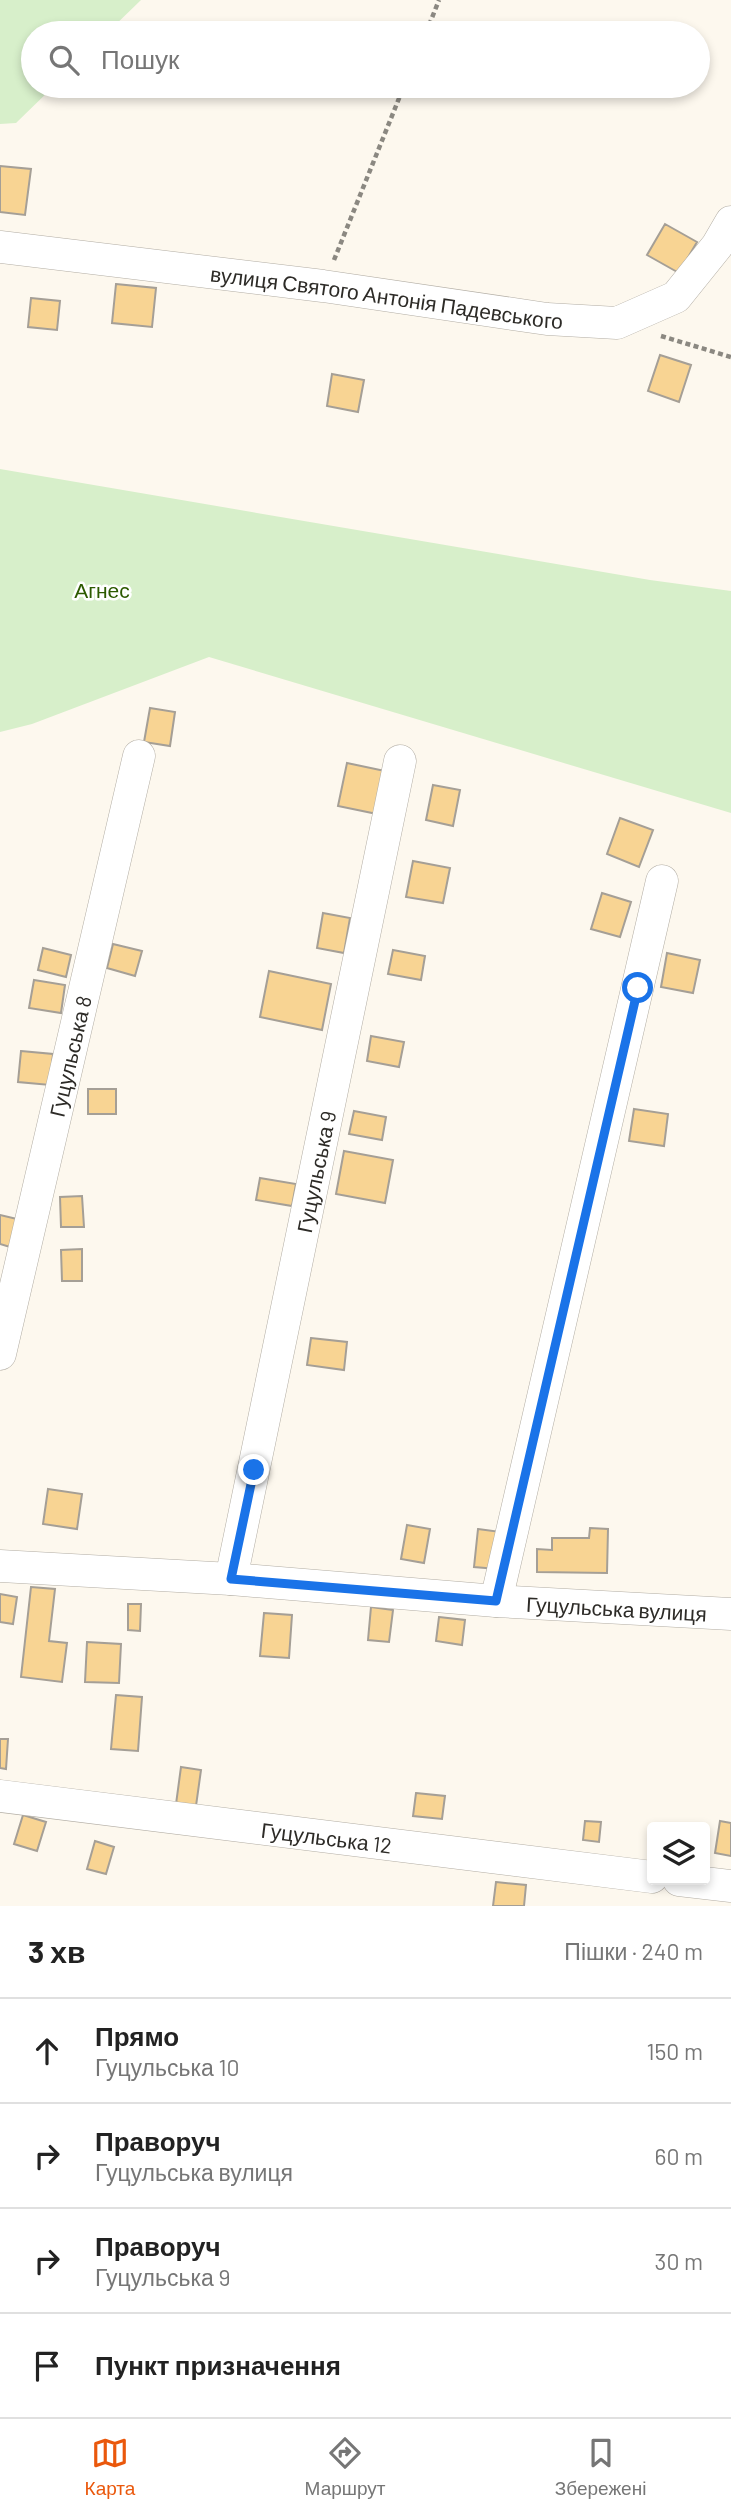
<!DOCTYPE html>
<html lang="uk">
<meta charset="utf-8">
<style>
:root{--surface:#fff;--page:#f2f2f2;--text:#222;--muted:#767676;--line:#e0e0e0;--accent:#ea580c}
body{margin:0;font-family:Barlow,sans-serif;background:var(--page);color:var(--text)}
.controls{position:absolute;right:21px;bottom:21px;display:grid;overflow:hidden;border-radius:7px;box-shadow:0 4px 10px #0003}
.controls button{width:63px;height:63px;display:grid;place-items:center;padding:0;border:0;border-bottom:2px solid var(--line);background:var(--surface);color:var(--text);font:35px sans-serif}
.stop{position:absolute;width:21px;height:21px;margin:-16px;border:5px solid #1a73e8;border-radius:50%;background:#fff}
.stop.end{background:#1a73e8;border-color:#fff;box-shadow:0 2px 7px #0008}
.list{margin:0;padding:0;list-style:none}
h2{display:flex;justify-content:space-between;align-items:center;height:91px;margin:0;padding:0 28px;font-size:30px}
h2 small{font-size:23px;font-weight:400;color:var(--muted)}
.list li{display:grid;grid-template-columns:46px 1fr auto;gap:21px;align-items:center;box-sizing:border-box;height:105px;padding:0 28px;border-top:2px solid var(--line)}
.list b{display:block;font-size:26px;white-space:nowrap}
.list p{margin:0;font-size:23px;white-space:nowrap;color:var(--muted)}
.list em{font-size:23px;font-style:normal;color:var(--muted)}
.icon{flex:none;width:38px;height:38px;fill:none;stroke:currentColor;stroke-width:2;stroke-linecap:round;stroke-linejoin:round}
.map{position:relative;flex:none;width:731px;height:1906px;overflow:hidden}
.search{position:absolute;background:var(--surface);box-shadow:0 4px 10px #0003;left:21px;right:21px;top:21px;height:77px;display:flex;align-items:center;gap:18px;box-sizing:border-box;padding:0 24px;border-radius:38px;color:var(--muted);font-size:26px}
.sheet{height:511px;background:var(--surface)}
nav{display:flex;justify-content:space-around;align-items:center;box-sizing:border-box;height:98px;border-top:2px solid var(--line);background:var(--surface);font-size:19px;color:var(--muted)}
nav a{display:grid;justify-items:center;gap:4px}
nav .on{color:var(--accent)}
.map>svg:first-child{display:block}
.green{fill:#d7efca}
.building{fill:#f8d493;stroke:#a59f96;stroke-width:2}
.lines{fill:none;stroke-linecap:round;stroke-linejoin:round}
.minor-casing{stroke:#b2ada4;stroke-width:33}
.path{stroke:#8b8881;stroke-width:4.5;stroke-dasharray:5 3.5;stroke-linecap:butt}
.minor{stroke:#fff;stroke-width:32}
.route{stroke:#1a73e8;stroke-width:9}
.labels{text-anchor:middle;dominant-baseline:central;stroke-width:5;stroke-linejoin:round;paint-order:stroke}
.street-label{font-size:21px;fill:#2d2b27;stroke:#fff}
.park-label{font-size:21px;fill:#2c5a00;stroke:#fff}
</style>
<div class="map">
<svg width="731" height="1906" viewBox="0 0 731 1906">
<rect width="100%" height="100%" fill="#fdf8ee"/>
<path class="green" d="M0 0H141L107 33H33V86H54L16 123 0 124Z
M0 469 650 580 731 591V813L209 657 32 724 0 732Z"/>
<path class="building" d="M0 166 31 169 25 215 0 212Z
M665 224 697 242 679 273 647 255Z
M116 284 156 288 152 327 112 323Z
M31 298 60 301 57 330 28 327Z
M660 355 691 365 679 402 648 391Z
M332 374 364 380 358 412 327 406Z
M150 708 175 712 170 746 144 742Z
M347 763 385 771 377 814 338 806Z
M433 785 460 790 453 826 426 820Z
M620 818 653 830 639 867 607 854Z
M413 861 450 868 443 903 406 897Z
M602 893 631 902 620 937 591 929Z
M323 913 350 918 344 953 317 948Z
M113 944 142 951 135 976 107 968Z
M43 948 71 955 66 977 38 970Z
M393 950 425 956 421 980 388 974Z
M667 953 700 960 693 993 661 987Z
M269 971 331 984 322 1030 260 1017Z
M34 980 65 985 61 1013 29 1008Z
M371 1036 404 1042 399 1067 367 1061Z
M21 1051 53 1054 50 1085 18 1082Z
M88 1089H116V1114H88Z
M634 1109 668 1114 664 1146 629 1141Z
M354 1111 386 1117 382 1140 349 1134Z
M344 1151 393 1160 385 1203 336 1194Z
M260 1178 296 1184 292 1206 256 1200Z
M82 1196 84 1227H61L60 1197Z
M0 1215 17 1219 10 1247 0 1244Z
M82 1249V1281H62L61 1250Z
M311 1338 347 1342 344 1370 307 1365Z
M48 1489 82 1494 77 1529 43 1524Z
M407 1525 430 1529 424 1563 401 1559Z
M590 1528 608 1529 607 1573 537 1572V1549L552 1550V1538H589Z
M478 1529 501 1532 497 1569 474 1567Z
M31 1587 55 1589 49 1641 67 1643 62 1682 21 1677Z
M0 1594 17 1597 13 1624 0 1622Z
M128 1604H141L140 1631 128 1630Z
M371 1607 393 1610 389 1642 368 1640Z
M264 1613 292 1615 289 1658 260 1656Z
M439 1617 465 1620 462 1645 436 1641Z
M87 1642 121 1644 119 1683 85 1682Z
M116 1695 142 1697 138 1751 111 1749Z
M0 1739H8L6 1769 0 1768Z
M181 1767 201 1770 196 1806 176 1804Z
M416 1793 445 1796 442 1819 413 1816Z
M23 1815 46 1822 37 1851 14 1844Z
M585 1821 601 1822 599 1842 583 1840Z
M720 1821 731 1823V1856L715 1853Z
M95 1841 114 1847 106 1874 87 1869Z
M496 1882 526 1885 524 1906H493Z"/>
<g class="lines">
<g class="minor-casing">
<g id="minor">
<path id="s1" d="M0 247 323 286 547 319 617 323 676 297 717 246 731 222"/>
<path id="s2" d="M0 1354 139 756"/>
<path id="s3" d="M0 1566 231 1579 496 1601 731 1614"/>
<path id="s4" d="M231 1579 400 761"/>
<path d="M496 1601 662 881"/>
<path id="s5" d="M0 1796 652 1877"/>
<path d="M679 1880 731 1886"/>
</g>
</g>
<path class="path" d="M426 33 439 0
M334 260 404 86
M661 336 731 357"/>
<use href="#minor" class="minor"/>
</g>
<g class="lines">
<path class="route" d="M254 1470 231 1579 496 1601 638 988"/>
</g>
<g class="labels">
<g class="street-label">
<text stroke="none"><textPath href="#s1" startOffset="390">вулиця Святого Антонія Падевського</textPath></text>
<text stroke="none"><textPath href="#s2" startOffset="306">Гуцульська 8</textPath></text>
<text stroke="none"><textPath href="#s4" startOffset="416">Гуцульська 9</textPath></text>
<text stroke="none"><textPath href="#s3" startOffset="618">Гуцульська вулиця</textPath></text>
<text stroke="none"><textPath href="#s5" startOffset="329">Гуцульська 12</textPath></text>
</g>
<g class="park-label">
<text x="102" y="589">Агнес</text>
</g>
</g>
</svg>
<div class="controls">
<button><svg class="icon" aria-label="layers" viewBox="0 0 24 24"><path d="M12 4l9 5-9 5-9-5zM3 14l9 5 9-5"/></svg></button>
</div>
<div class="stop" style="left:638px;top:988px"></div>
<div class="stop end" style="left:254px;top:1470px"></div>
<div class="search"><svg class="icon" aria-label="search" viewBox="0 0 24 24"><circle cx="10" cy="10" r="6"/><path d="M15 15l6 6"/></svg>Пошук</div>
</div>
<section class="sheet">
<h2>3 хв<small>Пішки · 240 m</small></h2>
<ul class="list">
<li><svg class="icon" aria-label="ahead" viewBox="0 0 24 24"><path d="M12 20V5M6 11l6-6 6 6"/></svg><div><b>Прямо</b><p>Гуцульська 10</p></div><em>150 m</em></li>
<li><svg class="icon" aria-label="right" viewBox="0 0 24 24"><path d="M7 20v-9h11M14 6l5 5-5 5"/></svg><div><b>Праворуч</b><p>Гуцульська вулиця</p></div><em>60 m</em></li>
<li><svg class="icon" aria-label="right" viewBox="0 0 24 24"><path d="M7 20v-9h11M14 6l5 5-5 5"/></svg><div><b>Праворуч</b><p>Гуцульська 9</p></div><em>30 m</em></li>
<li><svg class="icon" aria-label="arrive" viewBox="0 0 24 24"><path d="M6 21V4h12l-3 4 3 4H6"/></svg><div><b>Пункт призначення</b></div></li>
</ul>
</section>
<nav>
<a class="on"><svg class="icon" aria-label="map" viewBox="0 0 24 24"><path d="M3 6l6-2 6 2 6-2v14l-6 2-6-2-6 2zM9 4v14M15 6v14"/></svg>Карта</a>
<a><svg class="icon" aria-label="directions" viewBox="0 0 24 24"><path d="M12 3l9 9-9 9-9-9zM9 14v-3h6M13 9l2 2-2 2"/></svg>Маршрут</a>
<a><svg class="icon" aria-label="saved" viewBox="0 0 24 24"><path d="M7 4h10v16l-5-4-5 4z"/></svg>Збережені</a>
</nav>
